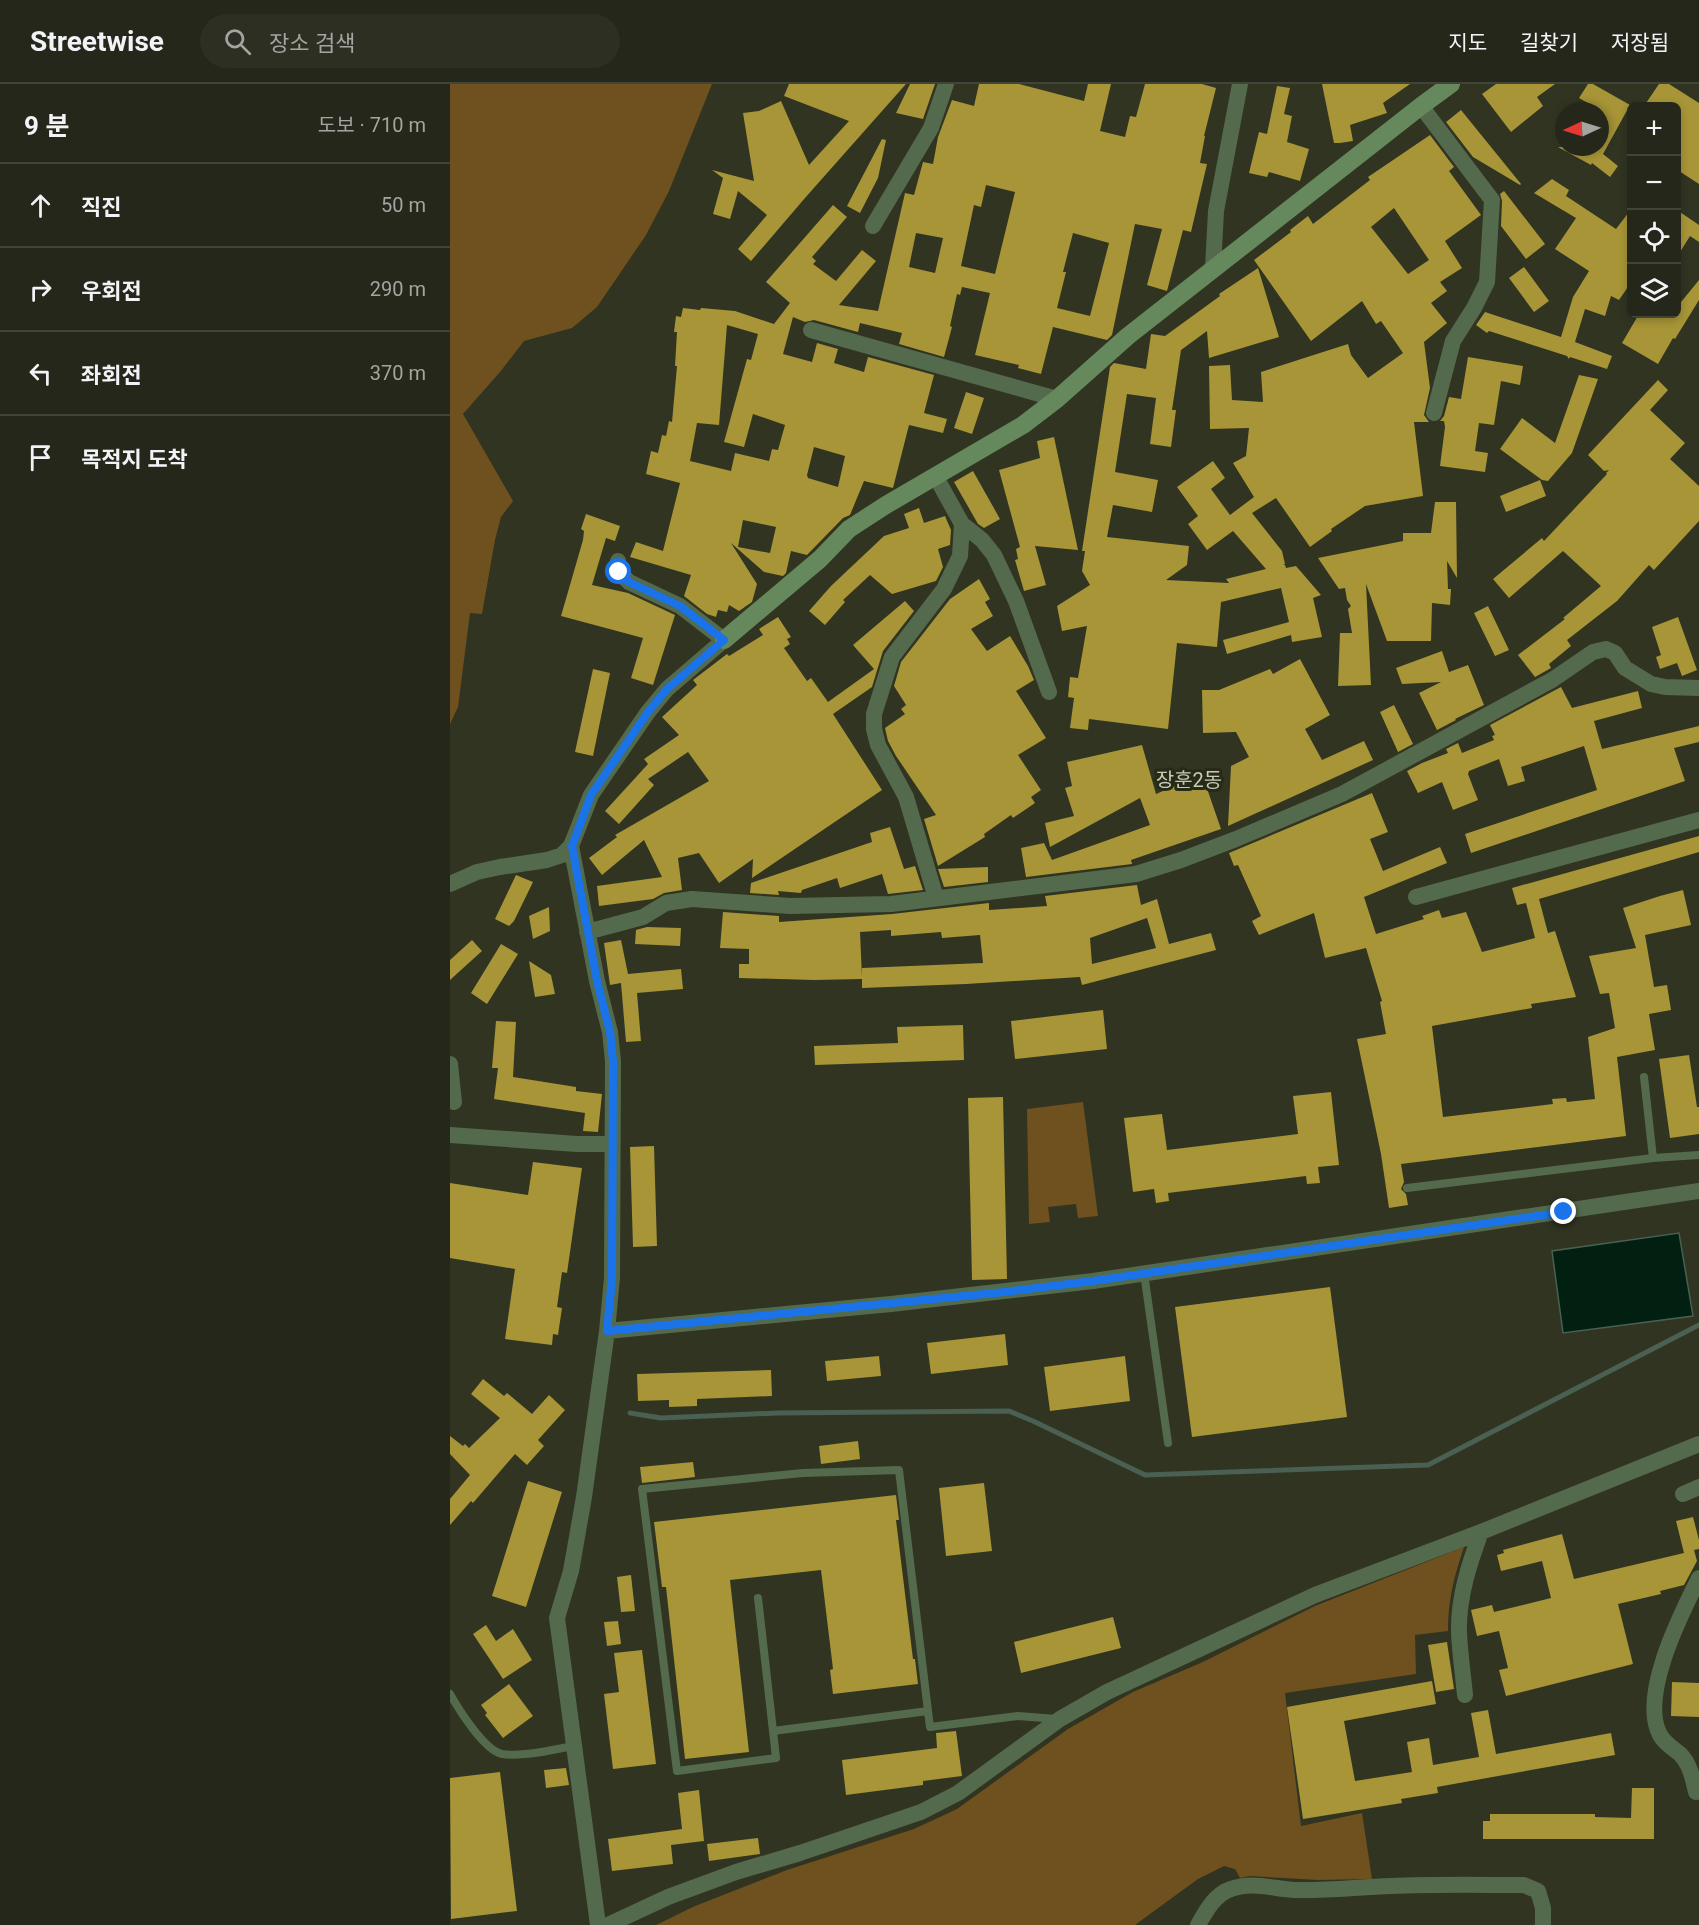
<!DOCTYPE html>
<html lang="ko">
<meta charset="utf-8">
<style>
:root{--surface:#242719;--page:#2c2f22;--text:#f1f3f6;--muted:#a3a5a2;--line:#414438}
body{margin:0;font-family:Roboto,"Noto Sans KR",sans-serif;background:var(--page);color:var(--text)}
.controls{position:absolute;right:18px;top:18px;display:grid;overflow:hidden;border-radius:9px;box-shadow:0 3px 9px #0003}
.controls button{width:54px;height:54px;display:grid;place-items:center;padding:0;border:0;border-bottom:2px solid var(--line);background:var(--surface);color:var(--text);font:30px sans-serif}
.compass{position:absolute;left:1105px;top:18px;width:54px;height:54px;border-radius:50%;background:var(--surface);box-shadow:0 3px 9px #0003;rotate:266deg}
.stop{position:absolute;width:18px;height:18px;margin:-14px;border:4px solid #1a73e8;border-radius:50%;background:#fff}
.stop.end{background:#1a73e8;border-color:#fff;box-shadow:0 2px 6px #0008}
.list{margin:0;padding:0;list-style:none}
h2{display:flex;justify-content:space-between;align-items:center;height:78px;margin:0;padding:0 24px;font-size:26px}
h2 small{font-size:20px;font-weight:400;color:var(--muted)}
.list li{display:grid;grid-template-columns:39px 1fr auto;gap:18px;align-items:center;box-sizing:border-box;height:84px;padding:0 24px;border-top:2px solid var(--line)}
.list b{display:block;font-size:22px;white-space:nowrap}
.list em{font-size:20px;font-style:normal;color:var(--muted)}
.icon{flex:none;width:33px;height:33px;fill:none;stroke:currentColor;stroke-width:2;stroke-linecap:round;stroke-linejoin:round}
.map{position:relative;flex:none;width:1249px;height:1841px;overflow:hidden}
header{display:flex;align-items:center;gap:36px;box-sizing:border-box;height:84px;padding:0 30px;background:var(--surface);border-bottom:2px solid var(--line)}
header strong{font-size:28px}
nav{display:flex;gap:33px;margin-inline-start:auto;font-size:21px}
.search{width:420px;height:54px;background:var(--page);display:flex;align-items:center;gap:15px;box-sizing:border-box;padding:0 21px;border-radius:33px;color:var(--muted);font-size:22px}
main{display:flex}
aside{flex:1;background:var(--surface)}
.map>svg:first-child{display:block}
.green{fill:#6e511e}
.water{fill:#022012;stroke:#496052;stroke-width:1.5}
.lines{fill:none;stroke-linecap:round;stroke-linejoin:round}
.stream{stroke:#496052;stroke-width:5}
.building{fill:#a79537;fill-rule:evenodd}
.lane{stroke:#546a4d;stroke-width:8}
.street{stroke:#546a4d;stroke-width:16}
.secondary{stroke:#65895c;stroke-width:18}
.route{stroke:#1a73e8;stroke-width:8}
.labels{text-anchor:middle;dominant-baseline:central;stroke-width:6;stroke-linejoin:round;paint-order:stroke}
.quarter-label{font-size:20px;fill:#c5cbb4;stroke:#262a17}
</style>
<header>
<strong>Streetwise</strong>
<div class="search"><svg class="icon" aria-label="search" viewBox="0 0 24 24"><circle cx="10" cy="10" r="6"/><path d="M15 15l6 6"/></svg>장소 검색</div>
<nav><a>지도</a><a>길찾기</a><a>저장됨</a></nav>
</header>
<main>
<aside>
<h2>9 분<small>도보 · 710 m</small></h2>
<ul class="list">
<li><svg class="icon" aria-label="ahead" viewBox="0 0 24 24"><path d="M12 20V5M6 11l6-6 6 6"/></svg><div><b>직진</b></div><em>50 m</em></li>
<li><svg class="icon" aria-label="right" viewBox="0 0 24 24"><path d="M7 20v-9h11M14 6l5 5-5 5"/></svg><div><b>우회전</b></div><em>290 m</em></li>
<li><svg class="icon" aria-label="left" viewBox="0 0 24 24"><path d="M17 20v-9H6M10 6l-5 5 5 5"/></svg><div><b>좌회전</b></div><em>370 m</em></li>
<li><svg class="icon" aria-label="arrive" viewBox="0 0 24 24"><path d="M6 21V4h12l-3 4 3 4H6"/></svg><div><b>목적지 도착</b></div></li>
</ul>
</aside>
<div class="map">
<svg width="1249" height="1841" viewBox="0 0 1249 1841">
<rect width="100%" height="100%" fill="#303421"/>
<path class="green" d="M0 0H262L219 107 196 151 147 223 122 244 74 257 50 288 13 330 63 417 51 433 45 456 32 530 20 529 8 623 0 640Z
M633 1018 648 1132 628 1134 626 1120 598 1123 600 1138 579 1140 577 1025Z
M1014 1463C1004 1493 998 1515 998 1547L965 1551 966 1590 835 1609 851 1742 912 1729 922 1795 868 1796 800 1792 790 1794 785 1785 774 1782 748 1795 685 1841H206L245 1822 337 1786 464 1745 507 1725 618 1645 683 1608 753 1578 865 1522Z"/>
<path class="water" d="M1229 1149 1243 1232 1113 1249 1102 1167Z"/>
<g class="lines">
<path class="stream" d="M180 1329 211 1334 328 1329 559 1327 583 1337 695 1391 978 1381 1249 1241"/>
</g>
<path class="building" d="M339 0H456L355 114 301 177 288 165 317 131 288 107 280 135 263 130 273 94 262 86 304 97 293 29 309 27 331 17 359 81 399 37 334 12Z
M460 0H485L473 35 446 29Z
M529 0H569L634 17 638 0H661L650 47 675 53 680 32 686 33 695 0H752L766 4 754 52H755L750 79 757 80 741 148 733 146 717 207 697 201 712 145 685 140 662 251 657 256 603 243 591 290 568 284 569 281 525 271 540 209 512 203 510 211 507 210 500 242 502 243 494 273 449 260 452 249 410 239 408 248 364 236 355 238 343 233 333 270 362 278 367 259 388 265 384 279 414 288 418 273 484 291 474 329 497 335 493 349 459 341 443 404 414 397 400 431 393 434 357 471 341 467 336 489 333 492 314 488 281 459 307 500 302 518 289 527 279 521 277 528 268 526 266 533 257 530 234 512 241 491 180 473 186 458 213 467 230 399 196 390 201 367 208 369 212 351 216 352 219 337 222 338 227 282H225L227 248H224L226 232 231 233 233 224 250 226 251 224 285 227 324 240 340 219 316 198 383 121 397 133 362 173 366 177 363 180 386 197 412 166 426 177 389 221 428 227 455 109 464 111 473 78 483 80 488 53 502 16 524 22ZM536 101 565 108 545 190 511 182 524 121 531 123ZM466 149 493 154 485 189 459 183ZM623 149 659 159 640 232 607 224 616 188H613ZM277 241 308 250 301 276 297 275 274 358 294 363 303 330 335 341 328 366 322 365 319 377 285 369 281 387 240 377 247 339 269 341ZM364 363 395 372 388 403 358 394 357 391ZM293 436 326 443 320 469 288 463Z
M872 0H960L933 19 937 29 900 41 903 57 890 59H884Z
M1046 0H1105L1087 13 1093 22 1061 48 1032 10Z
M1138 0H1143L1180 21 1153 70 1168 82 1160 93 1142 79 1141 81 1108 63H1150V26L1129 14Z
M1209 0H1219L1249 19V100L1229 87 1227 90V22H1194Z
M827 2 840 4 834 30 842 32 837 58 859 65 850 97 819 88 817 93 799 89 809 48 817 50Z
M1011 26 1071 100 1070 101 1023 73 996 38Z
M980 51 1004 83 999 87 1031 131 995 157 1012 184 990 198 997 207 981 219 997 239 974 258 980 304 974 331 979 338H964L973 412 915 422 881 445 882 447 860 463 826 414 802 429 832 467 835 480 833 481H835L836 484 846 482 871 511 863 514 872 553 842 558 841 551 777 570 773 556 839 538 831 504 771 518 767 563 727 559 718 645 639 635 638 646 620 644 624 614 618 613 620 593 628 594 637 542 612 547 607 522 640 501 632 487 635 467H632L660 283 664 279 696 285 701 250 715 252 770 212 769 210 808 184 829 253 759 274 757 247 731 266 722 326H726L721 363 700 360 706 314 677 310 665 388 708 396 702 428 663 421 657 453 739 462 737 481 716 496 779 499 776 495 816 485 783 447 757 466 738 440 748 432 727 403 763 377 775 394 761 405 780 431 804 413 783 379 796 372 799 344 760 345 759 282 780 281 782 316 813 318 811 288 898 260 901 271 918 294 953 269 931 237 926 240 912 217 861 257 804 176 841 148 840 146 858 132 863 140 920 96 918 93ZM944 124 979 176 958 190 921 143Z
M432 55 436 56 428 94 410 129 397 122Z
M1102 95 1119 106 1116 112 1166 145 1182 124V197L1169 216 1161 212 1155 232 1135 225 1125 258 1162 272 1157 285 1120 273 1119 275 1117 272 1039 247 1037 249 1026 241 1035 228 1111 253 1123 213 1139 187 1105 165 1126 134 1084 109Z
M1054 107 1095 160 1076 175 1051 142 1052 117 1050 110Z
M1227 126 1249 141V158L1240 152 1227 173Z
M1074 183 1099 217 1084 228 1059 194Z
M1249 196V216L1225 255 1223 254 1208 280 1172 259 1189 230H1227V223Z
M1018 273 1073 282 1070 301 1051 297 1044 341 1029 339 1025 367 1038 369 1035 388 990 382 995 343 994 337H990L994 332 999 313 1011 315Z
M1129 291 1148 295 1122 369 1098 397 1092 396 1050 365 1072 334 1105 359Z
M1208 296 1218 306 1200 326 1235 359 1220 375 1249 402V437L1204 486 1199 481 1167 517 1117 556 1121 562 1099 580 1101 584 1085 593 1068 571 1115 535 1113 534 1151 502 1113 467 1059 514 1043 495 1092 454 1094 457 1157 390 1156 389 1159 386 1154 387 1138 371Z
M516 308 534 314 522 350 504 344Z
M604 353 628 466 585 462 596 501 574 507 565 476 568 475 566 465 570 463 549 386 590 374 587 357Z
M523 387 550 435 534 444 528 440 504 398Z
M1090 396 1096 412 1056 428 1050 412Z
M985 418H1006L1007 494 997 477 998 505H1001L1000 521 982 519 981 557H937L916 500 921 601 888 602 890 549H902L898 525 901 522 897 516 895 504 889 505 868 474 953 457V449H981Z
M469 424 474 439 495 432 501 446 500 461 488 465 493 483 486 497 442 510 420 491 393 516 395 518 375 541 359 527 381 502 434 452 459 444 454 430Z
M136 430 170 442 165 457 156 454 142 501 178 509 225 531 203 601 181 594 193 554 111 532 133 456 134 447 131 445Z
M529 495 540 515 535 518 543 532 521 545 537 567 560 552 578 582 584 596 566 607 596 654 568 671 591 706 581 713 585 719 563 734 561 731 534 750 535 753 488 782 474 735 486 731 446 672 438 657 435 644 455 630 451 625 456 621 444 602 451 578 500 515Z
M455 517 464 527 433 567 422 603 383 630 432 706 302 794 303 775 269 799 249 769 228 774 232 806 214 809 203 815 149 822 147 802 212 793 194 756 152 791 139 774 167 753 165 751 259 697 238 668 198 695 204 701 169 740 155 727 198 680 194 675 229 651 212 633 247 601 243 596 277 570 279 572 313 551 309 545 328 533 341 553 337 555 340 560 334 564 357 597 361 594 378 618 424 585 403 561Z
M1038 522 1059 566 1045 572 1024 529Z
M1228 533 1247 586 1232 592 1227 579 1210 585 1206 573 1211 571 1202 543Z
M992 567 999 588 1018 581 1034 621 1005 635 1006 636 987 646 969 609 991 598 952 600 946 584Z
M850 575 880 631 855 645 872 676 914 657 923 676 778 742 781 682 799 673 786 648 753 649 752 606H769L820 585 823 590Z
M143 585 160 589 143 672 125 668Z
M1111 603 1122 624 1188 607 1192 624 1144 637 1152 665 1249 642V658L1224 664 1235 697 1021 769 1015 750 1147 706 1134 662 1071 683 1075 697 1058 702 1049 675 1019 687 1018 690 1028 716 1003 726 992 698 968 709 957 687 972 679 998 669 996 665 1008 659 1012 669 1044 656 1042 652 1045 651 1040 641Z
M944 621 963 660 948 668 930 628Z
M692 661 706 710 752 690 771 745 681 776 682 780 576 793 571 764 594 759 602 776 700 741 690 714 600 763 595 739 624 732 615 704 622 702 617 678Z
M922 709 938 748 920 755 933 787 990 763 997 779 914 813 926 850 974 835 972 832 989 826 992 834 1016 828 1032 868 1085 854 1076 819 1067 821 1062 804 1249 752V768L1089 815 1098 849 1105 847 1126 913 1081 920 1082 924 982 942 993 1033 1103 1020 1102 1015 1116 1014 1117 1018 1145 1015 1138 953 1165 944 1159 909 1150 910 1139 872 1186 864 1173 824 1210 812 1233 806 1241 841 1195 851 1204 903 1217 901 1221 926 1199 930 1205 966 1167 973 1176 1052 951 1080 954 1098 951 1105 956 1110 958 1121 939 1124 931 1070 907 955 936 950 930 918 932 917 916 864 875 874 864 829 809 851 802 837 811 832 788 781 784 782 779 769Z
M440 743 454 785 465 782 473 806 438 810 432 790 390 804 387 794 352 806 351 809 328 807 329 811 300 809 301 799 422 758 420 749Z
M538 783V798L494 803 488 785Z
M66 791 83 798 64 837 59 842 45 835Z
M687 801 691 821 707 815 719 860 761 849 766 866 632 901 630 893 516 900 412 904V895L364 896 289 894V880H299V865L270 864 273 828 329 832V838L442 830 539 819V826L597 822 595 812ZM697 834 706 864 642 880 640 854ZM441 846V852L491 848 492 854 530 851 533 879 412 884V893L410 848Z
M99 823 100 847 83 855 79 832Z
M197 843 231 844 230 862 185 860 186 846Z
M22 856 32 867 0 896V876Z
M171 856 178 890 231 885 233 905 187 909 191 957 176 958 171 899 160 901 154 859Z
M51 860 68 870 37 920 21 909Z
M79 877 101 891 105 910 85 913Z
M653 926 657 965 565 975 561 937Z
M46 937 66 938 63 993 126 1003V1007L152 1010 148 1048 133 1047 135 1029 44 1015 48 984H42Z
M513 941 514 976 365 981 364 962 448 959 447 943Z
M1239 971 1247 1023H1249V1050L1220 1054 1209 975Z
M881 1008 889 1081 868 1083 870 1099 857 1100 856 1092 718 1109 719 1117 706 1119 704 1105 683 1108 674 1034 712 1030 717 1066 848 1050 843 1012Z
M553 1013 557 1195 522 1196 518 1014Z
M204 1062 207 1162 183 1163 180 1063Z
M83 1078 132 1084 117 1189 112 1188 107 1223 112 1224 108 1251 103 1250 102 1261 55 1255 65 1185 0 1174V1099L78 1111Z
M880 1203 897 1333 742 1353 725 1223Z
M555 1250 558 1281 481 1290 477 1259Z
M429 1272 431 1292 377 1297 375 1277Z
M675 1272 680 1317 600 1327 594 1283Z
M321 1286 322 1312 247 1315V1322L219 1323V1316L188 1317 187 1290Z
M33 1295 54 1312 57 1309 82 1330 99 1311 115 1326 88 1356 94 1362 77 1381 65 1370 23 1419 21 1417 0 1441V1415L20 1391 0 1370V1352L13 1362 15 1360 19 1364 50 1334 21 1310Z
M408 1357 410 1375 371 1380 369 1362Z
M243 1378 245 1393 192 1399 190 1383Z
M78 1397 112 1408 76 1523 42 1512Z
M534 1399 542 1467 496 1472 489 1404Z
M446 1411 449 1436H446L463 1575H465L468 1600 383 1610 380 1586 383 1585 371 1486 280 1496 299 1668 235 1675 216 1503H212L204 1438Z
M1243 1433 1249 1456V1465L1244 1466 1247 1477 1234 1501 1210 1507 1211 1510 1168 1520 1183 1580 1056 1612 1049 1586 1058 1584 1049 1547 1027 1552 1021 1526 1042 1521 1044 1528 1101 1514 1092 1477 1051 1487 1047 1471 1054 1469 1053 1466 1112 1450 1124 1495 1234 1469 1226 1437Z
M181 1491 185 1527 171 1528 167 1493Z
M663 1533 671 1564 571 1589 564 1558Z
M168 1537 171 1560 157 1562 154 1538Z
M36 1541 46 1557 63 1545 82 1576 53 1595 23 1550Z
M997 1558 1004 1605 986 1608 978 1561Z
M192 1566 206 1680 163 1685 154 1610 169 1608 164 1569Z
M982 1597 986 1620 894 1637 905 1697 962 1688 957 1658 979 1654 983 1681 1029 1673 1021 1629 1038 1626 1046 1670 1161 1649 1165 1671 987 1703 988 1709 951 1715 952 1719 853 1735 837 1623Z
M1222 1598 1249 1599V1633L1221 1632Z
M59 1600 83 1632 53 1654 35 1631 37 1629 31 1621Z
M506 1647 512 1692 473 1697V1701L396 1711 392 1676 487 1664 486 1649Z
M116 1684 119 1701 96 1704 94 1686Z
M50 1688 67 1827 1 1835 0 1694Z
M1182 1704H1204V1755H1033V1737H1040V1730H1145V1733L1181 1734Z
M249 1706 254 1757 221 1761 223 1780 162 1787 158 1755 232 1745 228 1709Z
M308 1754 310 1770 259 1777 257 1760Z"/>
<g class="lines">
<path class="lane" d="M1194 993 1203 1074
M957 1104 1203 1074 1249 1071
M694 1189 718 1359
M308 1514 323 1647
M0 1610C9 1626 34 1666 52 1670 75 1673 101 1666 123 1662
M478 1627 449 1386 353 1389 192 1405 227 1687 326 1674 323 1647 478 1627 480 1643 568 1632 607 1635"/>
<path class="street" d="M971 22 1042 116 1037 198 1024 224 1003 257 984 329
M423 142 481 44 496 0
M763 184 766 127 790 0
M361 246 607 315
M512 440 532 456 544 471 566 517 599 608
M121 762 147 897 160 948 163 977 162 1194 157 1247 134 1413 121 1487 107 1534 148 1841
M0 800 27 788 50 783 97 776 112 771 121 762 141 711 198 628 217 605 274 556 230 522 179 498 169 488 168 477
M966 813 1249 736
M486 814 456 713 428 661 424 645V630L442 573 494 505 510 472 512 440 486 393
M137 848 193 833 216 819 242 815 340 822 441 820 686 790 731 776 786 755 892 710 1102 596 1143 568 1156 565 1165 569 1175 584 1201 600 1215 603 1249 604
M0 980 4 1018
M0 1051 127 1060H162
M157 1247 441 1220 643 1197 1249 1107
M1233 1410 1249 1403
M1015 1611C1013 1590 1010 1570 1009 1549 1008 1514 1019 1480 1031 1448
M1246 1708C1243 1695 1240 1680 1230 1670 1223 1664 1215 1660 1210 1651 1189 1612 1231 1530 1249 1494
M158 1841 218 1813 286 1788 350 1769 471 1728 508 1709 610 1635 657 1608 865 1511 1031 1448 1249 1360
M748 1841C756 1827 765 1810 781 1805 803 1797 823 1805 845 1806 876 1807 909 1803 941 1802 985 1800 1030 1801 1074 1801L1088 1807 1093 1824V1841"/>
<path class="secondary" d="M274 556 370 475 399 445 436 421 573 341 607 315 678 252 971 22 1001 0"/>
</g>
<g class="lines">
<path class="route" d="M169 488 179 498 230 522 274 556 217 605 198 628 141 711 122 762 147 897 160 948 163 977 162 1194 157 1247 545 1209 643 1197 1114 1128"/>
</g>
<g class="labels">
<g class="quarter-label">
<text x="739" y="696">장훈2동</text>
</g>
</g>
</svg>
<div class="controls">
<button>+</button>
<button>−</button>
<button><svg class="icon" aria-label="locate" viewBox="0 0 24 24"><circle cx="12" cy="12" r="6"/><path d="M12 2v4M12 18v4M2 12h4M18 12h4"/></svg></button>
<button><svg class="icon" aria-label="layers" viewBox="0 0 24 24"><path d="M12 4l9 5-9 5-9-5zM3 14l9 5 9-5"/></svg></button>
</div>
<svg class="compass" viewBox="-18 -18 36 36"><path d="M0-13l5 13h-10z" fill="#e53935"/><path d="M0 13l5-13h-10z" fill="#a3a5a2"/></svg>
<div class="stop" style="left:169px;top:488px"></div>
<div class="stop end" style="left:1114px;top:1128px"></div>
</div>
</main>
